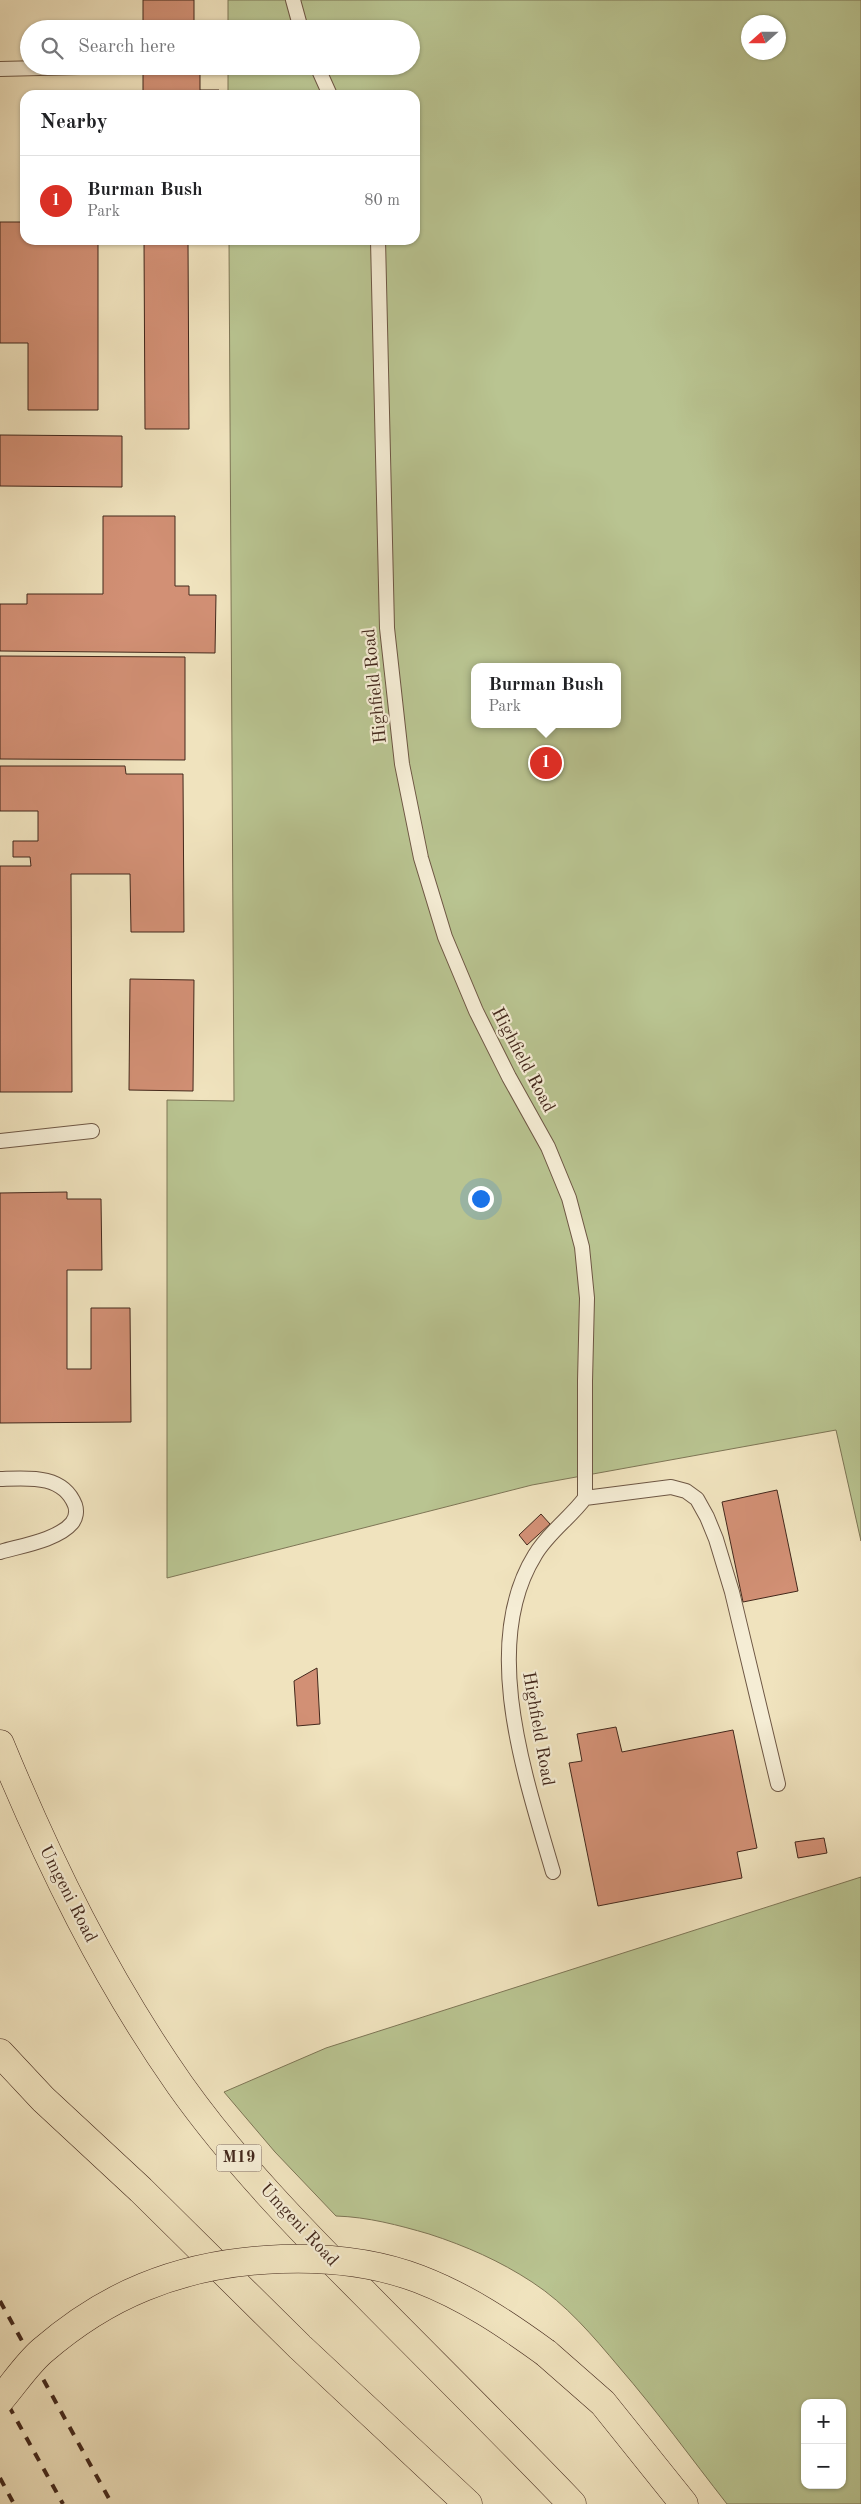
<!DOCTYPE html>
<meta charset="utf-8">
<style>
:root{--surface:#fff;--page:#f2f2f2;--text:#202124;--muted:#757577;--line:#e0e0e0;--accent:#d93025}
body{margin:0;font-family:"Old Standard TT",serif;background:var(--page);color:var(--text)}
.controls{position:absolute;right:15px;bottom:15px;display:grid;overflow:hidden;border-radius:10px;box-shadow:0 1px 4px #0004}
.controls button{width:45px;height:45px;display:grid;place-items:center;padding:0;border:0;border-bottom:1px solid var(--line);background:var(--surface);color:var(--text);font:25px sans-serif}
.compass{position:absolute;left:741px;top:15px;width:45px;height:45px;border-radius:50%;background:var(--surface);box-shadow:0 1px 4px #0004;rotate:249deg}
.you{position:absolute;left:480px;top:1198px;width:18px;height:18px;margin:-12px;border:4px solid #fff;border-radius:50%;background:#1a73e8;box-shadow:0 0 0 8px #1a73e833}
.badge{display:grid;place-items:center;width:32px;height:32px;border-radius:50%;background:var(--accent);color:#fff;font-size:16px;font-weight:700}
.pin{position:absolute;translate:-50% -50%;border:2px solid #fff;box-shadow:0 1px 5px #0006}
.popup{position:absolute;left:471px;top:663px;width:150px;height:65px;box-sizing:border-box;display:grid;place-content:center;border-radius:10px;background:var(--surface);filter:drop-shadow(0 1px 4px #0005);font-size:16px;white-space:nowrap;color:var(--muted)}
.popup b{font-size:19px;color:var(--text)}
.popup::after{content:'';position:absolute;left:50%;top:100%;margin-left:-10px;border:10px solid transparent;border-top-color:var(--surface)}
.list{margin:0;padding:0;list-style:none}
h2{display:flex;justify-content:space-between;align-items:center;height:65px;margin:0;padding:0 20px;font-size:21px}
h2 small{font-size:16px;font-weight:400;color:var(--muted)}
.list li{display:grid;grid-template-columns:32px 1fr auto;gap:15px;align-items:center;box-sizing:border-box;height:90px;padding:0 20px;border-top:1px solid var(--line)}
.list b{display:block;font-size:19px;white-space:nowrap}
.list p{margin:0;font-size:16px;white-space:nowrap;color:var(--muted)}
.list em{font-size:16px;font-style:normal;color:var(--muted)}
.icon{flex:none;width:28px;height:28px;fill:none;stroke:currentColor;stroke-width:2;stroke-linecap:round;stroke-linejoin:round}
.map{position:relative;flex:none;width:861px;height:2504px;overflow:hidden}
.search{position:absolute;background:var(--surface);box-shadow:0 1px 4px #0004;left:20px;top:20px;width:400px;height:55px;display:flex;align-items:center;gap:12px;box-sizing:border-box;padding:0 18px;border-radius:28px;color:var(--muted);font-size:19px}
.panel{position:absolute;background:var(--surface);box-shadow:0 1px 4px #0004;left:20px;top:90px;width:400px;height:155px;border-radius:15px}
.map>svg:first-child{display:block}
.green{fill:#b9c491;stroke:#7e7656;fill-rule:evenodd}
.building{fill:#d29075;stroke:#43281c}
.lines{fill:none;stroke-linecap:round;stroke-linejoin:round}
.service-casing{stroke:#6e5744;stroke-width:16}
.primary-casing{stroke:#43281c;stroke-width:29}
.trunk-casing{stroke:#43281c;stroke-width:29}
.service{stroke:#f5edd5;stroke-width:14}
.primary{stroke:#f0e3be;stroke-width:28}
.trunk{stroke:#f0e3be;stroke-width:28}
.rail{stroke:#43281c;stroke-width:4;stroke-dasharray:9 9;stroke-linecap:butt}
.trunk-bridge-casing{stroke:#43281c;stroke-width:29;stroke-linecap:butt}
.trunk-bridge{stroke:#f0e3be;stroke-width:28}
.labels{text-anchor:middle;dominant-baseline:central;stroke-width:4.5;stroke-linejoin:round;paint-order:stroke}
.shield{fill:#f5edd5;stroke:#786354;stroke-width:1}
.shield-label{font-size:16px;font-weight:bold;fill:#43281c}
.street-label{font-size:18px;fill:#43281c;stroke:#f5edd5}
</style>
<div class="map">
<svg width="861" height="2504" viewBox="0 0 861 2504">
<rect width="100%" height="100%" fill="#f0e3be"/>
<filter id="stains"><feTurbulence type="fractalNoise" baseFrequency=".004" numOctaves="4"/><feColorMatrix values="0 0 0 0 .2 0 0 0 0 .09 0 0 0 0 .02 0 0 0 .5 -.17"/></filter>
<radialGradient id="worn" r=".72"><stop offset=".6" stop-color="#630" stop-opacity="0"/><stop offset="1" stop-color="#630" stop-opacity=".3"/></radialGradient>
<path class="green" d="M228 0H861V1541L836 1430 532 1485 167 1578V1100L234 1101 229 240H415V95H228V66H411V29H228ZM748 22H778V52H748ZM475 667H617V724H475Z
M861 1877V2504H727C691 2458 657 2411 619 2367 593 2336 566 2304 532 2282 500 2261 466 2246 429 2234 398 2225 368 2217 336 2216L275 2152 224 2092 326 2048ZM805 2403H842V2485H805Z"/>
<path class="building" d="M143 0H194V22H200V29H143Z
M143 66H200V90H219V95H143Z
M0 222H25V240H98V410H28V343H0Z
M144 240H188L189 429H145Z
M0 435 122 436V487L0 486Z
M103 516H175V586H189V595H216L215 653 0 651V604H27V594H103Z
M0 656 185 657V760L0 759Z
M0 766H125L126 774H183L184 932H131L130 874H71L72 1092H0V866H31L30 857H13V841H38V811H0Z
M130 979 194 980 193 1091 129 1090Z
M67 1192V1199H101L102 1270H67V1369H91V1308H130L131 1422 0 1423V1193Z
M777 1490 798 1591 743 1602 722 1502Z
M541 1514 550 1524 527 1545 519 1535Z
M317 1668 320 1724 297 1726 294 1681Z
M616 1727 622 1752 733 1730 757 1848 737 1852 742 1878 598 1906 569 1763 582 1761 577 1734Z
M824 1838 827 1853 798 1858 795 1842Z"/>
<g class="lines">
<g class="service-casing">
<path id="service" d="M293 0 301 29
M317 66 330 95
M0 69 121 66
M378 240 387 628 402 764 421 858 445 937 476 1011 509 1077 548 1147 569 1198 582 1247 587 1298 585 1381V1498C570 1518 548 1533 535 1555 479 1645 526 1779 553 1872
M0 1141 92 1131
M0 1479C28 1478 63 1474 75 1505 77 1511 76 1518 72 1523 58 1540 20 1546 0 1552
M585 1498 671 1487 686 1491 697 1499 707 1517 716 1539 732 1592 778 1784"/>
</g>
<g class="primary-casing">
<path id="primary" d="M0 1744C49 1863 105 1978 180 2085 234 2161 299 2228 365 2294 434 2364 504 2433 572 2504
M0 2053 43 2099 141 2190 300 2347 468 2504"/>
</g>
<g class="trunk-casing">
<path id="trunk" d="M546 2353 603 2403 684 2504"/>
</g>
<use href="#service" class="service"/>
<use href="#primary" class="primary"/>
<use href="#trunk" class="trunk"/>
<path class="rail" d="M0 2301 112 2504
M0 2390 63 2504
M0 2478 14 2504"/>
<g class="trunk-bridge-casing">
<path id="trunk-bridge" d="M0 2400C14 2384 26 2365 42 2351 72 2325 107 2302 144 2287 224 2254 338 2248 419 2279 466 2297 506 2324 546 2353"/>
</g>
<use href="#trunk-bridge" class="trunk-bridge"/>
</g>
<g class="labels">
<rect class="shield" x="216.5" y="2144.5" width="45" height="27" rx="4"/>
<g class="shield-label">
<text x="239" y="2158">M19</text>
</g>
<g class="street-label">
<text transform="translate(375 686) rotate(-96)">Highfield Road</text>
<text transform="translate(523 1060) rotate(62)">Highfield Road</text>
<text transform="translate(538 1729) rotate(80)">Highfield Road</text>
<text transform="translate(68 1894) rotate(63)">Umgeni Road</text>
<text transform="translate(299 2225) rotate(47)">Umgeni Road</text>
</g>
</g>
<rect width="100%" height="100%" filter="url(#stains)"/>
<rect width="100%" height="100%" fill="url(#worn)"/>
</svg>
<div class="controls">
<button>+</button>
<button>−</button>
</div>
<svg class="compass" viewBox="-18 -18 36 36"><path d="M0-13l5 13h-10z" fill="#e53935"/><path d="M0 13l5-13h-10z" fill="#757577"/></svg>
<div class="you"></div>
<div class="pin badge" style="left:546px;top:763px">1</div>
<div class="popup"><b>Burman Bush</b>Park</div>
<div class="search"><svg class="icon" aria-label="search" viewBox="0 0 24 24"><circle cx="10" cy="10" r="6"/><path d="M15 15l6 6"/></svg>Search here</div>
<section class="panel">
<h2>Nearby<small></small></h2>
<ul class="list">
<li><span class="badge">1</span><div><b>Burman Bush</b><p>Park</p></div><em>80 m</em></li>
</ul>
</section>
</div>
